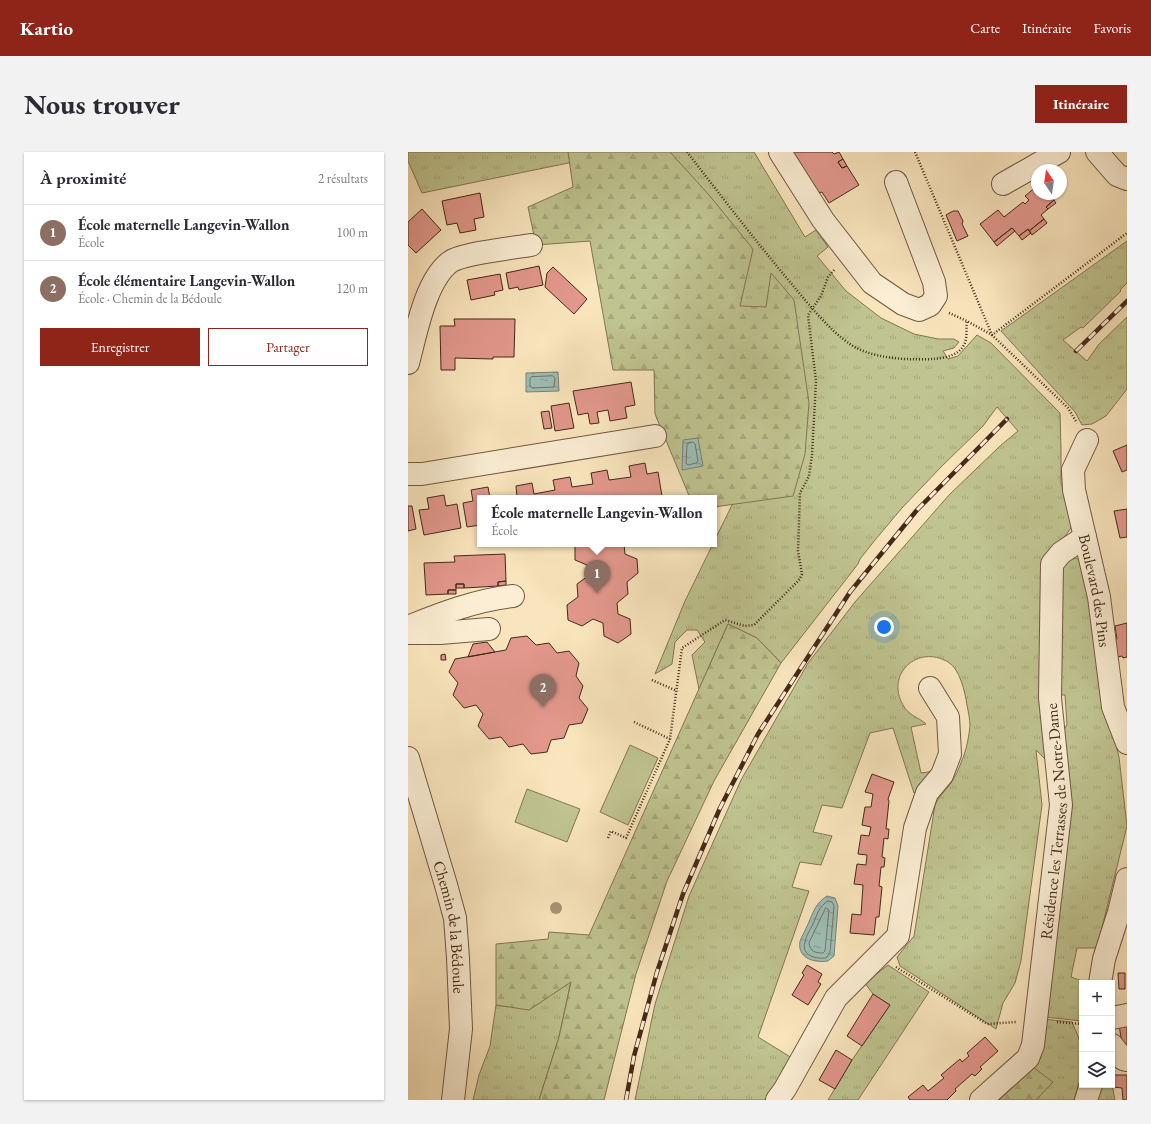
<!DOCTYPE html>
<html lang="fr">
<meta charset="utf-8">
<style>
:root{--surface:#fff;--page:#f2f2f3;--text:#2b2b33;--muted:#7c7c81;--line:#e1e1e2;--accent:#8f2418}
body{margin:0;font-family:"EB Garamond",serif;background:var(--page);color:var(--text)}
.controls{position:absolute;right:12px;bottom:12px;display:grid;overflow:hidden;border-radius:0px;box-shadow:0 1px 3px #0004}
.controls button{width:36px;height:36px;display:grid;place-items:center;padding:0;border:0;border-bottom:1px solid var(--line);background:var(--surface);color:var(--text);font:20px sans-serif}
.compass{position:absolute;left:623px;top:12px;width:36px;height:36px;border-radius:50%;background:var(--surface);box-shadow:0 1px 3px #0004;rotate:347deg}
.you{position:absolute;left:476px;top:475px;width:14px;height:14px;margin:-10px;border:3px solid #fff;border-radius:50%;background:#1a73e8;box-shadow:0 0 0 6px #1a73e833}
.badge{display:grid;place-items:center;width:26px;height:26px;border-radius:50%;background:var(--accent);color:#fff;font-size:13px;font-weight:700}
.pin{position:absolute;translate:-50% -33px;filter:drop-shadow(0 1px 2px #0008)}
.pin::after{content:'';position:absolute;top:21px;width:14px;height:12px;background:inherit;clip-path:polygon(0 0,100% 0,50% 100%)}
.popup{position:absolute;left:69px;top:343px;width:240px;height:52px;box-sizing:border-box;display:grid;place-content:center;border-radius:0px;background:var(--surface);filter:drop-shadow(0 1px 3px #0005);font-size:13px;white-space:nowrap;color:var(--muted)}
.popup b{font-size:15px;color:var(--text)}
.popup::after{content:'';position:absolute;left:50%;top:100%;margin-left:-8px;border:8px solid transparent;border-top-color:var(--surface)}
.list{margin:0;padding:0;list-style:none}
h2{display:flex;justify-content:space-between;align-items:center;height:52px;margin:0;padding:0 16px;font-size:17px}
h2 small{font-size:13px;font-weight:400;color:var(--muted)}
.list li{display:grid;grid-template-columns:26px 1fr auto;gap:12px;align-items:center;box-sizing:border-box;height:56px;padding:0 16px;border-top:1px solid var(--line)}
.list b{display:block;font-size:15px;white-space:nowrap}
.list p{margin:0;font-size:13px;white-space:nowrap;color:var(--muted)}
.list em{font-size:13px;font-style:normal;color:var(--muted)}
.actions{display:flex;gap:8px;padding:12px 16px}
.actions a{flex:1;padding:9px 0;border:1px solid var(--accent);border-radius:0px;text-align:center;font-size:14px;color:var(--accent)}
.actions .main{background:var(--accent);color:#fff}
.icon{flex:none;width:22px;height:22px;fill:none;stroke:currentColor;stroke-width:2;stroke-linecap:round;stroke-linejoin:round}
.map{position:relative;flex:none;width:719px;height:948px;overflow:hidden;border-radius:0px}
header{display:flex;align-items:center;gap:24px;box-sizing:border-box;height:56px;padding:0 20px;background:var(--accent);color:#fff}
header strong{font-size:19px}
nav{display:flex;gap:22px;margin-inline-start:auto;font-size:14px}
.intro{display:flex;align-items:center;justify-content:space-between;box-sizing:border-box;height:96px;padding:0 24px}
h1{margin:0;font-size:28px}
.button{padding:10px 18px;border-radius:0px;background:var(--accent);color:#fff;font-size:14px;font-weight:700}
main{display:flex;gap:24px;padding:0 24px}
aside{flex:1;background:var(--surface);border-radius:0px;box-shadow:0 1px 3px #0004}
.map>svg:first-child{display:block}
.grass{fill:url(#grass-tufts);stroke:#827654}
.forest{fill:url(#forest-firs);stroke:#827654}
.pitch{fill:#bfc490;stroke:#827654}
.water{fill:url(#water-ripples);stroke:#7a8277}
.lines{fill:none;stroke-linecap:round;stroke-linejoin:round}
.shore{stroke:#727467;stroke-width:1}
.building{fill:#e2988c;stroke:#452918}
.minor-casing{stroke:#725841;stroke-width:24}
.path{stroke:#452918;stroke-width:2.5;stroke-dasharray:1 2;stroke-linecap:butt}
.minor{stroke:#fbeed4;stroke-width:22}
.rail-casing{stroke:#452918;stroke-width:4.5}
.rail{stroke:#fbeed4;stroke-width:3;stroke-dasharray:9;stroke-linecap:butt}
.tree{fill:#a79373}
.labels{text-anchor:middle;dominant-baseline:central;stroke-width:3;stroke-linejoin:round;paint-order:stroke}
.street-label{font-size:16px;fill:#452918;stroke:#fbeed4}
</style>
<header>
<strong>Kartio</strong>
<nav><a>Carte</a><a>Itinéraire</a><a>Favoris</a></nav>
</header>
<div class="intro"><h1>Nous trouver</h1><a class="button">Itinéraire</a></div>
<main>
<aside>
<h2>À proximité<small>2 résultats</small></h2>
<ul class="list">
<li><span class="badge" style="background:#8d6e63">1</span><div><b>École maternelle Langevin-Wallon</b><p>École</p></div><em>100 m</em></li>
<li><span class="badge" style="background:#8d6e63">2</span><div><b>École élémentaire Langevin-Wallon</b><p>École · Chemin de la Bédoule</p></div><em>120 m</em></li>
</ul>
<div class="actions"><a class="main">Enregistrer</a><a>Partager</a></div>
</aside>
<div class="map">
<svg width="719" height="948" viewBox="0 0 719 948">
<defs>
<pattern id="grass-tufts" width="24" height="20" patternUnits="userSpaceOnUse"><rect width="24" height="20" fill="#bfc490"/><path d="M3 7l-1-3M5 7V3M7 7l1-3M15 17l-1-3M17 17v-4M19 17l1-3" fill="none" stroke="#a6a87b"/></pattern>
<pattern id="forest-firs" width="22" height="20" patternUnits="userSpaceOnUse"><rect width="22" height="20" fill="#bfc490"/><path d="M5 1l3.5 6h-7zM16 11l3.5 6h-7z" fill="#a6a87b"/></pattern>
<pattern id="water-ripples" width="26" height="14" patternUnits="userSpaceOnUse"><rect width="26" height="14" fill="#9ebeb6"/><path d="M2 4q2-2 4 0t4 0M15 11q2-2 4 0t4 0" fill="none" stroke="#839a93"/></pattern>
</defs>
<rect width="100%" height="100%" fill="#f9e5bd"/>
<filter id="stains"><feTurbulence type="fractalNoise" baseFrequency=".005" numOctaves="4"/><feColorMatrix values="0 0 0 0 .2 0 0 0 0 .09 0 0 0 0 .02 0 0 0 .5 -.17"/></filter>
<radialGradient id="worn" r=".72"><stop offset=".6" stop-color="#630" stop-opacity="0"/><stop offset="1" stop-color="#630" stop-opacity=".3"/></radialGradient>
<path class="grass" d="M0 0H214L14 41 0 9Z
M228 0H346L397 85 408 78 420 95 409 104 438 139 473 166 506 182 530 187H546L551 190 546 196 535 199 540 207 550 204 569 183 583 191 652 261 653 296V331L665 373 655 387 640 399 636 485 640 610 628 598 634 653 613 809 607 831 595 851 588 877 492 814 489 805 506 784 527 653C532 642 541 636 546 626 550 619 553 611 556 603 559 595 561 583 562 574 562 567 560 559 559 553 557 540 552 517 540 510 510 492 477 522 495 553 500 563 510 565 518 572L503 575 513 621 527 619 510 641H506L485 576 462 581 434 656 414 653 405 680 424 684 413 713 392 710 384 735 401 739 350 885 384 906 357 948H227L247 852 281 744 333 628 400 511 447 450 542 342 592 294 610 279 589 255 575 274 533 315 494 356 467 388 452 407 450 412 373 511 349 486 320 472 291 537 284 503 297 490 289 478H279L267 490 264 512 247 522 277 449 345 310Z
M719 89V131L712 138 713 139 675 176 673 175 655 188 679 209 691 192 719 165V237L698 264 684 272 674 273 667 260 593 179Z
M667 406 675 409 696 543 711 605 719 674 689 796H669L663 825 680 831H674V869L636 865 652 587 659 572 657 543H651L650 420 658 410Z
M480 813 521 840 450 948H420L444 908 482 853 465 842 457 831Z
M163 829 151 885 131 948H65L71 923 82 894 88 853 121 857Z
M634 867 664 870 672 889 674 888V921L666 948H591L626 916 633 905Z
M687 933H704L707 948H682Z"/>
<path class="forest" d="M160 0H262L301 43 345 97 332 154 358 155 363 121 386 148 401 251 397 302 385 344 306 355V346H282L247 262 246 218H205L182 89 128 93 120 55 165 35Z
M320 472 349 486 373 511 306 629 259 729 228 822 196 948H131L151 885 163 830 121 858 88 853V792L140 787 141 780 181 783Z
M626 916 645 930 628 948H591Z"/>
<path class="pitch" d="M222 593 250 606 220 673 192 660Z
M119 637 172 657 159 690 107 670Z"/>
<path class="water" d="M150 220 151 239 118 240V221Z
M290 286 295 314 274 318 275 288Z
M419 744 427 746 430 754 426 804 420 809C407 811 389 807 392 789 394 784 398 777 400 772 406 759 407 752 419 744Z"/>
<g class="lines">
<path class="shore" d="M145 224 147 226 146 235 124 236 122 234V226L123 225Z
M280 291 285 290 287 292 290 309 288 311 280 313 278 311 279 293Z
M420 749 424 750 426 754 422 801 418 806C408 807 393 804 397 790 398 784 402 778 405 772 409 763 411 754 420 749Z
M418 756 421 758 417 799 415 801C408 801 402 800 401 791Z"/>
</g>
<path class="building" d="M385 0H424L426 2 431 0 435 7 430 10 434 16 439 14 451 33 421 51 414 40 410 41Z
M435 7 439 14 434 16 430 10Z
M629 34V42H642L646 48 638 55 640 57 633 63 636 67 621 79 620 77 611 84 604 76 586 90 572 72 590 58 596 65 615 50 617 52 621 48 617 44Z
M72 41 76 65 66 67 68 78 52 81 49 71 39 73 34 49Z
M646 48 648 51 640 57 638 55Z
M14 57 33 78 8 101 0 93V70Z
M545 59H550L555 69 554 72 560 84 549 89 538 63Z
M636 67 639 71 624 83 621 79Z
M604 76 607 79 589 94 586 90Z
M620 77 623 81 614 88 611 84Z
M131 114 135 133 111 138 110 135 101 137 98 121Z
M145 115 179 147 166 162 137 135 139 121Z
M92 122 95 138 86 140 87 143 63 148 59 128Z
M46 167H107L106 205H85V207L47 206V218H33L32 174H47Z
M223 230 227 253 217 255 219 266 202 269 200 258 189 260 191 271 182 272 180 261 170 263 165 239Z
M161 251 166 276 147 279 143 254Z
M141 259 144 276 136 277 133 260Z
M719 293V318L714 320 705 299Z
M237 311 239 322 250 320 254 344 243 346H102L109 345 108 334 124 331 126 342 147 338 145 328 162 325 164 335 185 332 183 321 199 318 201 328 223 325 221 314Z
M80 335 82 346 92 344 93 346H72V373L59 375 55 351 65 349 63 338Z
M36 343 38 354 49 352 53 376 16 383 11 358 21 357 19 346Z
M0 354H4L8 377 0 379Z
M719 357V385L712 386 706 359Z
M167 392H216L217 402 229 407 230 421 219 430 220 442 209 451 210 462 222 467 223 482 210 491 196 484 195 471 185 467 174 474 160 468 159 453 170 445 169 432 180 424 179 413 167 408Z
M97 402 98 429 90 430V434L56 436V432H48V438H40V442L18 443 16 411 47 410 46 404Z
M98 429V433L90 434V430Z
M48 432H56V436H48Z
M40 438H48V442H40Z
M719 471V505L715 506 714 504 705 506 703 488 709 487 707 474Z
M119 484 128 493 141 491 149 501 161 499 171 511 168 524 175 534 171 546 180 557 174 571 161 573 156 586 143 588 139 600 123 602 115 592 101 595 93 585 81 587 70 574 75 562 68 553 56 556 45 543 50 531 41 520 47 507 98 498 103 486Z
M79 490 87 500 60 505 65 492Z
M37 502 38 508H33V503Z
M464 622 486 630 480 647 481 649 478 677H481L480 687 476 686 474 705 477 706 476 715H473L471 734 474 735 471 765H468L466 783 442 781 444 762 453 763 455 733 446 732 449 712 458 713 459 703 450 702 453 683 461 684 463 675 454 673 457 655H463L465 642 457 640Z
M399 813 414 822 410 830 413 832 400 853 384 843 396 823 394 821Z
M710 821H717V837H711Z
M465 842 482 853 454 894 439 884Z
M719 871V897L714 892 711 873Z
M577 885 590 899 572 915 574 917 567 924 564 922 547 937 548 939 539 948H502L500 945 515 933 520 939 536 926 533 923 552 907 554 910 561 904 559 901Z
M428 898 444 908 427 937 411 928Z
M704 923H719V948H715L714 936 705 935Z"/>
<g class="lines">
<g class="minor-casing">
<g id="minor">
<path d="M372 0 415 68 464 131 495 152 511 158 522 153 528 144 526 130 488 30"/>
<path d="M689 0 709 23 719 27"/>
<path d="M595 32 651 0"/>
<path d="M0 211C8 182 17 129 42 110 55 101 105 96 123 93"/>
<path id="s1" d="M679 288 665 318 666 338 691 445 705 555 719 591"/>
<path d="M0 322H14L247 284"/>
<path d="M0 475C34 461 69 448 105 444"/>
<path d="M0 481H32L81 477"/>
<path id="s2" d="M0 606 38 733 47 766 50 806 53 877 45 948"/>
<path d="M692 831 696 807 711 760 719 727"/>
<path d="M704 866 719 863"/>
<path d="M704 893 715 907 719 908"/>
<path d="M369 948 377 937 428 846 490 784 507 676 519 641 534 623 542 602 540 565 522 536"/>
<path id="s3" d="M573 948 620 906 625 893 653 653 642 546 644 412 653 401 677 385"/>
<path d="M678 948 683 933"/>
</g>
</g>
<path class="path" d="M279 0C314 45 349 91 387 136 402 154 430 189 453 198 474 207 501 208 525 207 538 206 555 203 558 187 559 181 558 175 559 169
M507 0 584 183 719 81
M541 161 559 169 584 183 660 256 669 271
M244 528 269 539
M226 570 262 587
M200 686 203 679 218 686 262 587 274 496 317 468 337 474 346 473 392 427 394 422 390 399 392 341 401 324 404 303 408 229 400 163 413 144 420 125 427 117
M488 815 579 872 608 870
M649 870 674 872"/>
<use href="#minor" class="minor"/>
<g class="rail-casing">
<path id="rail" d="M668 199 719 149
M218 948 226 904 249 820 275 742 312 656 350 582 442 440 509 358 599 267"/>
</g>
<use href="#rail" class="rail"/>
</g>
<circle class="tree" cx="148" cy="756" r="6"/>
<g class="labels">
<g class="street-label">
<text stroke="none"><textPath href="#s1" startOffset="156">Boulevard des Pins</textPath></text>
<text stroke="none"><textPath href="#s3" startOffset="302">Résidence les Terrasses de Notre-Dame</textPath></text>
<text stroke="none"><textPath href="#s2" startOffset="175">Chemin de la Bédoule</textPath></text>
</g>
</g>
<rect width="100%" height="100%" filter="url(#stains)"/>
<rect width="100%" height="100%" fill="url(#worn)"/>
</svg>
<div class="controls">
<button>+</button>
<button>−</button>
<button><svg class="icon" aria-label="layers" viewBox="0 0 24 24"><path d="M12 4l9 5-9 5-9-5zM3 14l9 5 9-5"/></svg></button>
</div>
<svg class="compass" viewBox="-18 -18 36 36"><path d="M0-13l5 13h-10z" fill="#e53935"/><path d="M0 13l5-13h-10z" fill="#7c7c81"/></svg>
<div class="you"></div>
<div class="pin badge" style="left:189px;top:441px;background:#8d6e63">1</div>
<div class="popup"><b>École maternelle Langevin-Wallon</b>École</div>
<div class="pin badge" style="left:135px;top:555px;background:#8d6e63">2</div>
</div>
</main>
